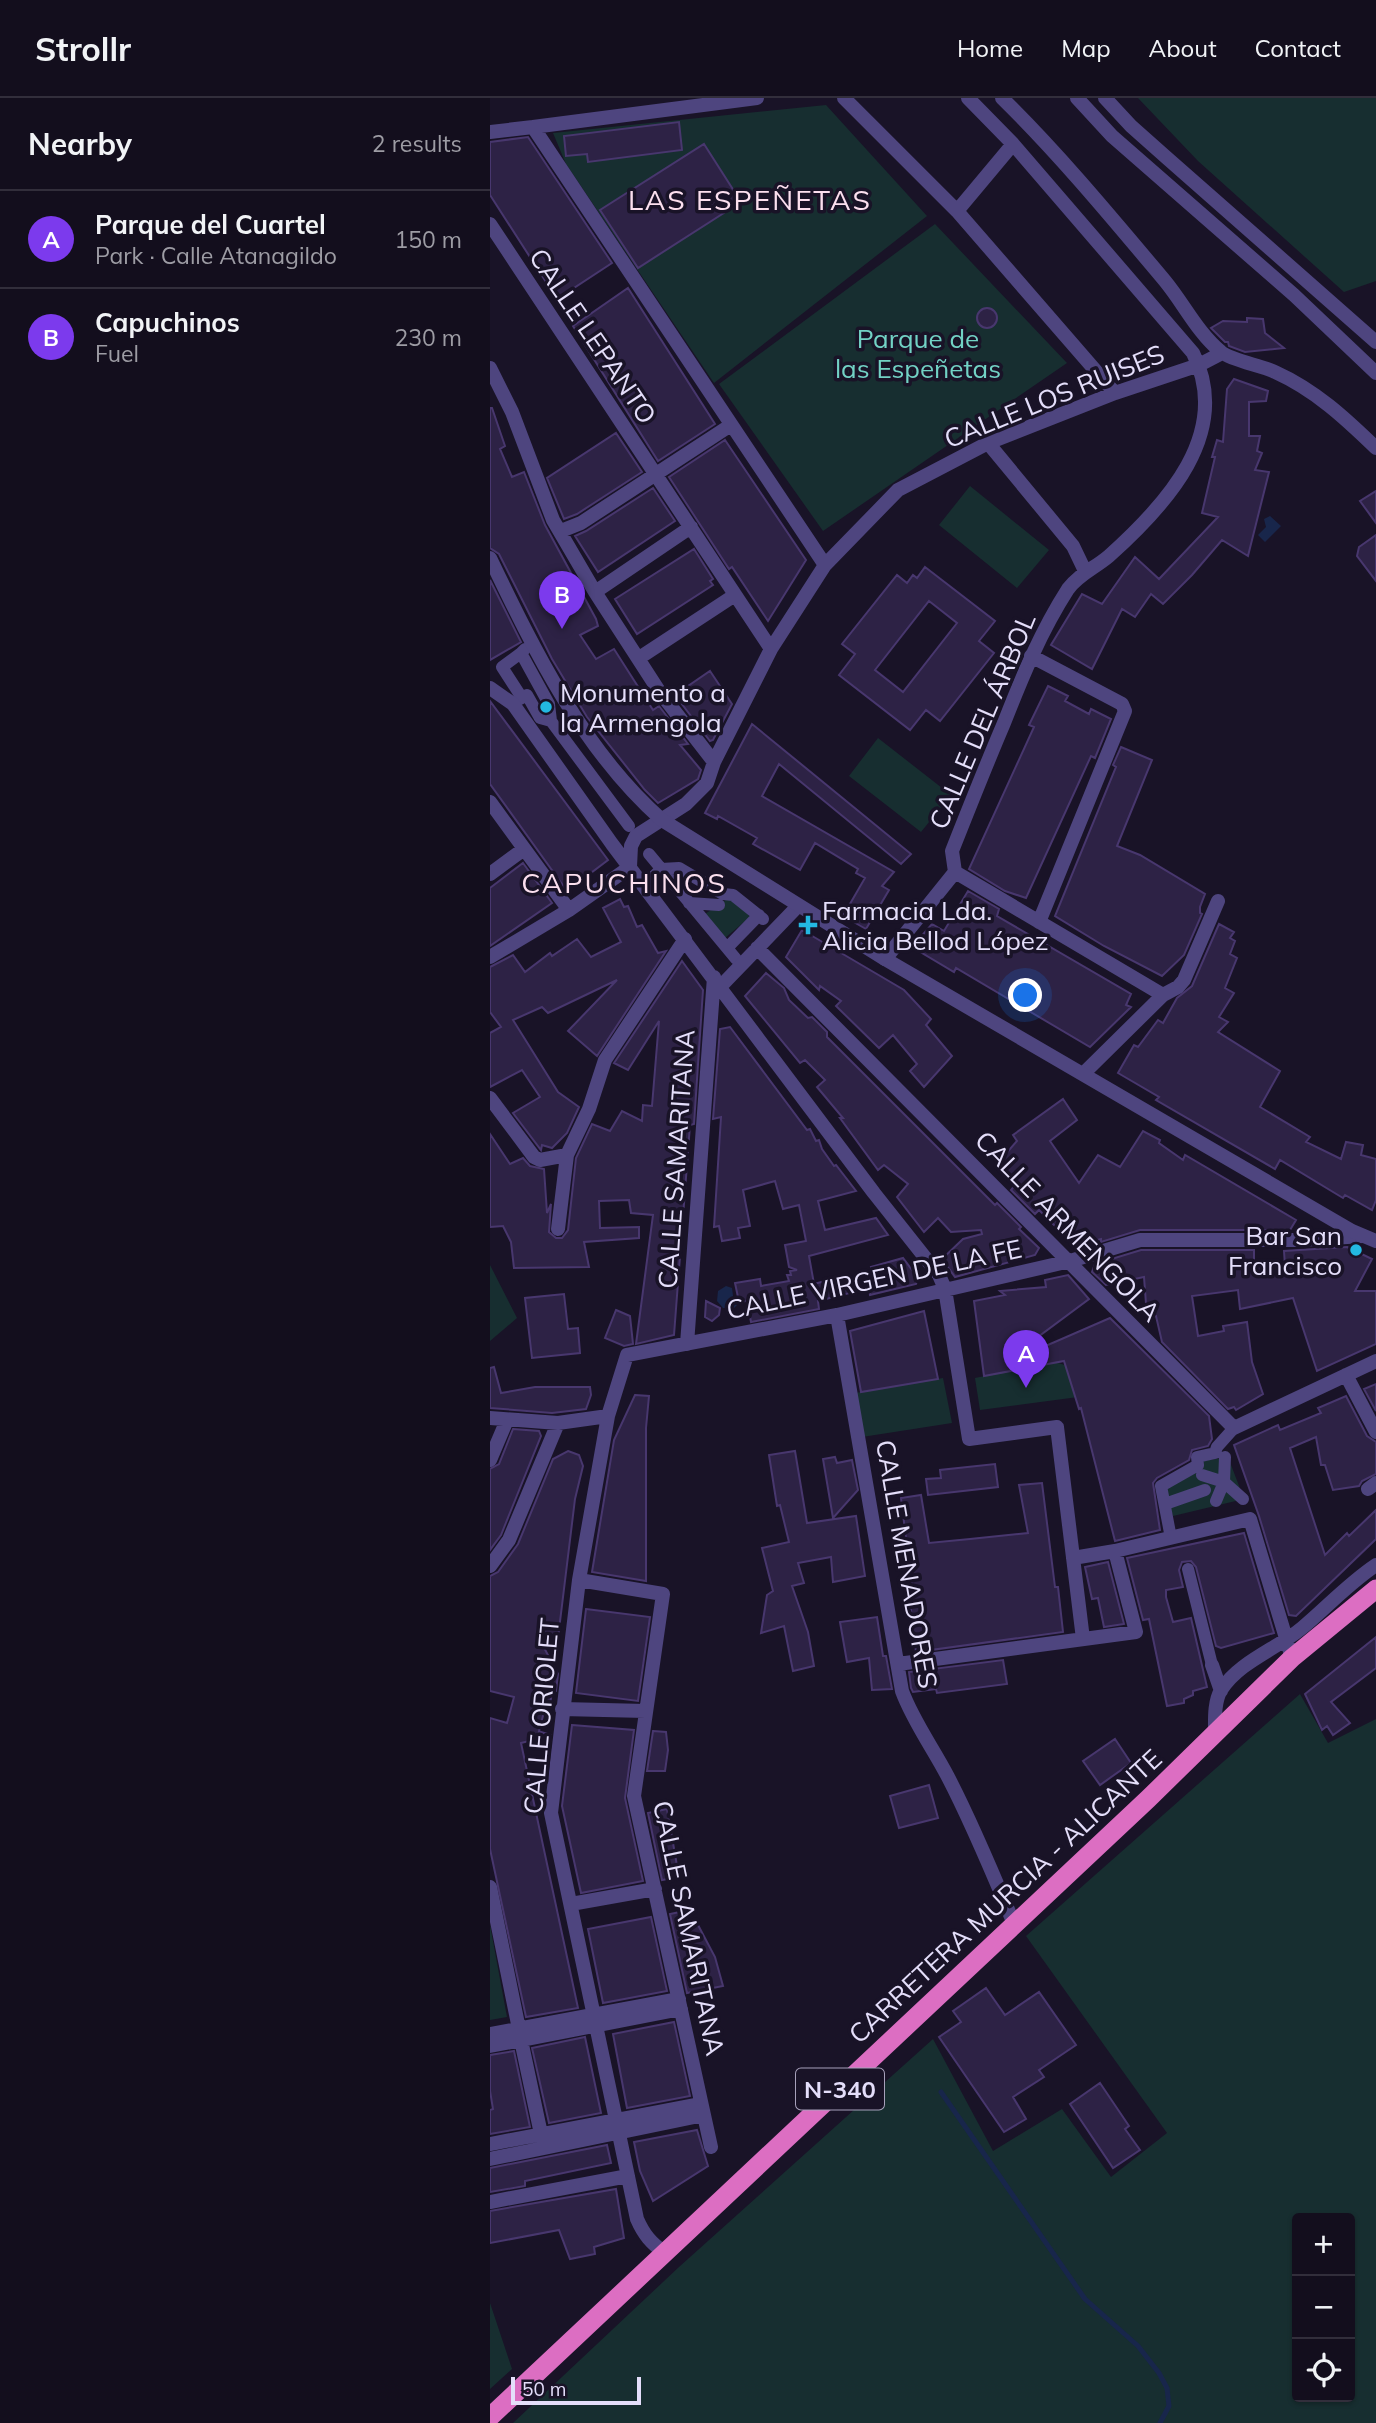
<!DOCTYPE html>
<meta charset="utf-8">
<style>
:root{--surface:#130e1d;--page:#1c1726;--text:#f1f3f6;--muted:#9d9ca4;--line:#322e3b;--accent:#7c3aed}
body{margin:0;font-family:Mulish,sans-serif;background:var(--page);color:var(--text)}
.controls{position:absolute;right:21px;bottom:21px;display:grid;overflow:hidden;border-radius:7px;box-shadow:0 2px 5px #0004}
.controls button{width:63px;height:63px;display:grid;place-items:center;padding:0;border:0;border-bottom:2px solid var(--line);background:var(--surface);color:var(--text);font:35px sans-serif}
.scale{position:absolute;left:21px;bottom:18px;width:130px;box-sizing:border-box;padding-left:7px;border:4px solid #e4defa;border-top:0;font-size:19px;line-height:24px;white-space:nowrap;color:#e4defa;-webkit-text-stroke:5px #191327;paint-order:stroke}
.you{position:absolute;left:536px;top:898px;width:24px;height:24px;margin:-18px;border:5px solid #fff;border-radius:50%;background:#1a73e8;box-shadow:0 0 0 10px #1a73e833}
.badge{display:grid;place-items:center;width:46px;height:46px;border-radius:50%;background:var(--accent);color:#fff;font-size:23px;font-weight:700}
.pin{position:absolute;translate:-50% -58px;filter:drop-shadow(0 2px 4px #0008)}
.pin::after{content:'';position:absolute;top:37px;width:24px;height:21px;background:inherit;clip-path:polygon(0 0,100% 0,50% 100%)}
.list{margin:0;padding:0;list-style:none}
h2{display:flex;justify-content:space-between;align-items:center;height:91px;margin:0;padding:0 28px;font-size:30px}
h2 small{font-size:23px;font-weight:400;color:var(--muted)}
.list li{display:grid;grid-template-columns:46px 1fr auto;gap:21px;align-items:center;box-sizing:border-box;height:98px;padding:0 28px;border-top:2px solid var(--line)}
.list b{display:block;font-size:26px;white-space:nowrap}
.list p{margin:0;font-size:23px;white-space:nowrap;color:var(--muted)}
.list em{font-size:23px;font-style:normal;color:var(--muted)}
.icon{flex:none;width:38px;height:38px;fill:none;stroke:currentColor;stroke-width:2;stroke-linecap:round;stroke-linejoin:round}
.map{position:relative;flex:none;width:886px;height:2325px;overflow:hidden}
header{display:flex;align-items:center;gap:42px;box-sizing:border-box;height:98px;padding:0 35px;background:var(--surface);border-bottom:2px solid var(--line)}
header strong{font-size:33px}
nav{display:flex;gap:38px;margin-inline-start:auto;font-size:24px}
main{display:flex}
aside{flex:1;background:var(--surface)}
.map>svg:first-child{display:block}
.green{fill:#172e30;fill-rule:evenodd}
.water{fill:#18264b}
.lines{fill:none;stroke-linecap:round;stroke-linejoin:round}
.stream{stroke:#18264b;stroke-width:5}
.building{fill:#2d2245;stroke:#48376e;stroke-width:2;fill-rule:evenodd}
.pedestrian{stroke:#4e457f;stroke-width:12}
.minor{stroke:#4e457f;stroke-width:14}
.tertiary{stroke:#4e457f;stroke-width:14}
.trunk{stroke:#dc6ec2;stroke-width:19}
.poi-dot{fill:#23b8e1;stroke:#191327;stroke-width:2.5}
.labels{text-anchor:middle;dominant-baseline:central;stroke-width:7;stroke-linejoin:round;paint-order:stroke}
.shield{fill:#191327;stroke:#a7a1bb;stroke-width:2}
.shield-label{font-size:24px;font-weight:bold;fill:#e4defa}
.street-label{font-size:26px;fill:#e4defa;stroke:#191327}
.park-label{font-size:26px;fill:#72d2c5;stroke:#191327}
.poi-label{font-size:26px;fill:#e4defa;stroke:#191327;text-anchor:start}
.neighbourhood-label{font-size:28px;letter-spacing:2px;fill:#fbdfee;stroke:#191327}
</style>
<header>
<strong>Strollr</strong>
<nav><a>Home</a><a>Map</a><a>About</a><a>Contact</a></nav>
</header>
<main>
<aside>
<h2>Nearby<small>2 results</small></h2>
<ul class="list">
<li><span class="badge">A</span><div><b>Parque del Cuartel</b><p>Park · Calle Atanagildo</p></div><em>150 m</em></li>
<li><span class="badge">B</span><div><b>Capuchinos</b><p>Fuel</p></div><em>230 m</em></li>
</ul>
</aside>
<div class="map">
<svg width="886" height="2325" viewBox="0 0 886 2325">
<rect width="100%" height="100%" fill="#191327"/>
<path class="green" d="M648 0H886V183L854 194 708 63Z
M336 7 437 118 224 285 76 66 63 35Z
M445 126 577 265 333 433 229 286Z
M480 388 559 452 527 490 449 427Z
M388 640 461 697 431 734 359 678Z
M243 797 260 819 235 840 215 816Z
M0 1167 27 1220 0 1243Z
M564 1264 575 1267 576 1270 579 1268 588 1299 490 1312 485 1280Z
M453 1280 462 1325 372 1339 365 1295Z
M738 1359 754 1401 683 1418 674 1390 712 1363Z
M810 1596 838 1645 886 1621V2325H23L189 2169 443 1941 503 2053 572 2011 621 2079 677 2035 536 1838ZM807 2120H860V2299H807Z
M0 1827 17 1919 0 1922Z
M0 2205 22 2271 0 2291Z"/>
<path class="water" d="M780 418 791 428 775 444 768 437 776 429 774 421Z
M236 1188 242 1190 244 1205 247 1207 244 1210H233L227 1203 228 1193Z"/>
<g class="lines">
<path class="stream" d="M451 1994 595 2201 648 2248 669 2275 677 2290 679 2308 670 2325"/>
</g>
<path class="building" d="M189 24 192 52 98 64 97 56 76 58 74 38Z
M38 39 122 165 67 201 0 97V44Z
M214 46 251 104 148 170 110 112Z
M138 190 225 326 168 363 83 228Z
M487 220a10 10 0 1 1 20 0a10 10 0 1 1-20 0Z
M757 220 773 221 775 235 794 250 755 254 739 248 738 244H735L721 230 733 223 757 224Z
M744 281 778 293 776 303 759 304V338H770L767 353 772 355 765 372 779 374 758 458 732 442 702 477 673 506 661 496 645 519 632 511 602 571 561 547 592 496 612 506 645 459 669 481 728 419 712 415 725 359H722L727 342 733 344 737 291Z
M0 310H2L15 348 10 351 22 379 34 374 55 427 106 521 108 528 90 537 106 561 124 551 163 612 169 608 198 646 190 647 211 672 208 681 168 705 155 692 97 619 62 561 9 456 0 450Z
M126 335 152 374 87 416 74 421 57 380Z
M235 342 316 462 278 523 242 469 239 471 179 379Z
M163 390 185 423 108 474 85 438 96 433Z
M886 393V425L870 403Z
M886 437V483L867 458 869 449Z
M204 451 223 481 220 483 223 487 147 536 125 501Z
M435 469 505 523 489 543 504 555 450 623 436 612 420 632 349 577 365 556 352 546 407 477 417 485 423 477 427 480ZM439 503 467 525 413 594 385 572Z
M0 482 31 544 0 562Z
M220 573 242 606 223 642 220 643 185 597Z
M558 588 578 598 575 603 599 616 601 611 621 621 605 660 601 658 536 800 515 793 479 771 544 629 539 627Z
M0 603 118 762 77 793 0 686Z
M262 626 421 756 411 766 289 666 272 698 404 774 392 788 399 792 376 831 353 818 375 780 366 775 368 771 325 745 310 772 263 746 267 740 228 718 227 721 215 715Z
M631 649 662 662 627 748 650 757 715 796 710 809V815L712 816 694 857 672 878 614 848 565 818 626 669 623 667Z
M33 765 62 805 0 848V790Z
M478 793 509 811 507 818 641 896 636 907 641 909 600 949 466 870 464 874 422 849 442 826 454 833Z
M130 801 134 809 138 808 147 829 152 827 168 855 176 853 107 958 78 933 127 882 58 915 52 909 23 922 68 994 89 1009 77 1035 62 1050 52 1047 51 1052 23 1015 50 999 32 972 0 989V935L11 929 0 914V869L23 857 35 874 60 855 62 858 87 841 101 859 131 844 113 810Z
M729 826 744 834 740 840 745 843 740 856 747 860 735 890 744 895 729 919 738 924 728 934 790 973 770 1009 820 1039 816 1044 851 1061 856 1044 873 1047 871 1057 886 1061V1102L882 1112 855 1097 853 1100 790 1062 785 1071 666 1002 669 999 628 975 644 947 648 949 668 922 673 925 687 900 702 888Z
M312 832 414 892 441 921 436 927 462 958 434 989 420 973 427 966 403 937 389 950 346 908 351 903 330 888 329 892 296 859Z
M192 863 213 892 204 1026 200 1027 184 1237 146 1246 163 1117 141 1115 139 1102 109 1103 110 1130 149 1129V1140L94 1144 99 1169 24 1170 21 1144 13 1128 0 1129V1036L20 1066 33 1060 40 1068 54 1071 57 1115 61 1106 59 1134 66 1140H72L78 1132 86 1060 102 1026 120 1033 132 1013 152 1023 153 1007 162 1008 169 923 138 972 124 965Z
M276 875 294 890 299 902 318 920 322 919 337 934V939L505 1107 507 1105 531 1129 529 1131 549 1150 545 1157 465 1179 452 1161 473 1141 492 1136 491 1132 461 1134 448 1120 434 1134 407 1099 418 1086 394 1067 388 1072 350 1020H353L327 989 335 982 315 962 310 965 255 898Z
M240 929 317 1032 320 1031 326 1043 329 1042 332 1051 344 1068 346 1067 366 1093 328 1103 335 1132 386 1120 398 1137 319 1158 324 1186 354 1178 355 1182 383 1177 381 1169 413 1160 428 1180 426 1186 380 1197 379 1190 328 1203 329 1211 261 1224 257 1203 249 1204 245 1185 270 1181 271 1188 299 1183 297 1177H301L300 1173 307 1172 299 1169 295 1147 316 1143 309 1107 293 1111 285 1083 253 1092 260 1128 248 1130 250 1140 232 1143 229 1128 224 1129 231 1019 223 1021 230 931Z
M573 1001 587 1022 560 1043 589 1085 608 1057 630 1069 653 1033 670 1042 669 1045 693 1062 695 1057 806 1122 800 1132H650L611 1144V1141L588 1147 582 1145 549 1112 545 1116 521 1092 527 1085 507 1066 527 1043 523 1037Z
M857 1149 882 1161 865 1193H886V1246L827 1273 803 1200 750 1211 748 1192 702 1198 708 1238 734 1233 733 1228 757 1224 762 1264 773 1296 746 1312 744 1309 738 1311 672 1244 666 1218 657 1219 654 1179 616 1187 602 1174 605 1166 651 1152H764V1168H795L794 1153Z
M578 1177 599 1201 525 1256 528 1260 620 1220 719 1318 722 1341 718 1348 702 1352 699 1362 667 1380 663 1385 670 1432 625 1443 591 1310 589 1311 574 1263 494 1278 484 1203 515 1197 510 1193 556 1189 555 1182Z
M74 1196 78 1231 88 1230 90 1255 42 1260 35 1200Z
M216 1203 230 1210 229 1217 222 1223 215 1219Z
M126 1212 140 1218 143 1246 134 1248 115 1240Z
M434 1213 448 1281 371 1294 360 1233Z
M4 1269 11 1295 45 1289H100L101 1297 96 1311 62 1315 0 1310V1270Z
M886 1286V1313L874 1291Z
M145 1297 159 1298 156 1330V1483L102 1474 124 1342Z
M856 1298 877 1338 886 1344V1376L872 1383 869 1388 843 1392 835 1367H831L826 1339 800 1350 835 1457 857 1435 859 1438 886 1412V1441L806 1518 799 1517 769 1418 744 1347 788 1327 790 1332 831 1315 828 1310Z
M23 1331 49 1333 51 1338 11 1437 0 1452V1371L9 1366Z
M78 1353 89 1357 93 1368 85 1401 67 1548 51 1544 68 1576 66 1593H62L60 1607 56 1606 47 1641 31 1645 88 1910 36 1919 0 1751V1620L17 1625 24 1599 0 1593V1478L8 1474 28 1446 63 1361Z
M305 1353 317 1425 366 1418 375 1478 343 1484 341 1459 308 1465 314 1485 302 1488 318 1534 324 1568 303 1573 294 1528 271 1535 277 1497 283 1493 272 1450 299 1444 290 1407 287 1408 279 1357Z
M345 1359 347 1365 362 1362 368 1392 343 1420 333 1361Z
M505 1366 508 1389 438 1397 436 1381 451 1380 450 1372Z
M552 1385 565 1489H568L573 1534 426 1554 420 1504H424L411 1400 431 1397 439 1445 480 1441 538 1435 529 1387Z
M754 1435 784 1535 731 1550 726 1548 706 1469 701 1463 692 1464 689 1472 693 1489 676 1492V1499L683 1524 701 1520 717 1589 703 1593V1597L694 1601V1605L677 1608 659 1521 653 1522 637 1460Z
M618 1464 634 1526 614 1529 608 1500 602 1501 595 1469Z
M96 1511 160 1519 148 1603 86 1595Z
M387 1519 393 1558H396L402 1591 382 1592 379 1560 357 1564 350 1524Z
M886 1539V1570L841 1604 860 1625 843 1637 837 1628 832 1632 815 1596Z
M513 1562 517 1586 447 1595 446 1591 423 1594 421 1590 419 1574Z
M82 1627 144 1632 135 1700 153 1783 91 1795 72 1708Z
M163 1633 176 1634 178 1652 175 1673H157Z
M51 1634 61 1637 58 1660Z
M625 1641 641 1665 610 1687 593 1663Z
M439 1687 448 1720 409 1730 400 1698Z
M177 1711 189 1779 172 1782 158 1715Z
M195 1813 199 1829 208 1827 225 1859 233 1888 197 1895 180 1816Z
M161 1819 177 1893 113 1905 98 1831Z
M496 1890 515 1917 549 1894 586 1947 549 1972 554 1979 523 1999 536 2021 514 2034 449 1939 471 1924 463 1913Z
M184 1924 200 1998 137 2010 123 1936Z
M95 1939 111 2015 59 2025 42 1950Z
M24 1953 40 2029 0 2036V2012L3 2011 0 1993V1957Z
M610 1985 639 2028 635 2031 650 2052 623 2070 580 2006Z
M207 2032 218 2068 163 2103 150 2073 144 2044Z
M117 2047 121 2065 35 2083V2088L0 2094V2070Z
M126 2091 134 2140 104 2149 105 2156 80 2161 69 2132 0 2145V2113Z"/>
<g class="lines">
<path class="pedestrian" d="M35 551 31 555 59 606 61 623 139 728
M31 555 12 569 32 600
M30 601 37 597 50 620 61 623
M159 756 246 861
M161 781 171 771 189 770 233 796 243 797 273 821
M199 805 229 807
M237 850 269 817
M712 1377 734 1384 753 1401
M726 1403 734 1384 735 1359
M675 1406 715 1392
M681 1440 671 1388 708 1367 707 1359 725 1355 727 1349 744 1330
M698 1471 722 1567"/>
<path class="minor" d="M354 0 467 113 625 295
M512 0C570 57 622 120 675 183 694 206 707 234 731 254 743 263 770 267 785 274 825 292 855 320 886 350
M43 29 267 0
M0 34 43 29 335 467
M467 113 523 46
M0 126 281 551
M0 270 22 314 63 422 105 494 169 593 224 664
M498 345 583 448 595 473
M71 433 91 425 241 327
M105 494 201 429
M541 558 632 606 635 613 549 824
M149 560 245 497
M0 590 23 606 122 746 384 1095 449 1177 455 1191 479 1341 567 1329 593 1541
M0 704 79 812
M465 774 673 897
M0 776 34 751
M267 850 744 1330 886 1263
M0 859 79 812 140 769 141 748 146 738 196 706 217 685 224 664 281 551 335 467 408 392 498 345 625 295 709 267 732 255
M395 861 465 774 462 753C479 710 496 667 514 625 532 579 551 533 578 491 589 476 605 470 619 458 676 407 743 335 703 255L523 46 478 0
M231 888 307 809
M594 975 673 897 688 889 694 882 728 803
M0 1000 44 1059 50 1062 77 1057
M68 1131 77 1057 99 1011 115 962 195 841
M347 1217 412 1593C423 1623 443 1650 458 1679 483 1727 503 1776 524 1826
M197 1246 224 879
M856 1277 886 1334
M0 1320 68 1325 118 1318
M0 1362 17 1322
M878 1391 886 1385
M583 1460 625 1453 760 1421 802 1560
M0 1468 19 1442 68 1325
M89 1482 173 1496 144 1698 221 2049
M408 1566 646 1534 625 1453
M722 1567 731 1593
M72 1611 156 1613
M725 1634C725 1621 724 1604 731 1592 750 1563 787 1551 812 1530 837 1509 859 1485 886 1467
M0 1789 29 1931
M81 1806 165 1791
M0 1936 189 1901
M31 1942 51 2036
M0 1948 191 1911
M0 2046 211 2006
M0 2061 214 2017
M0 2104 138 2078
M175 2155C161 2145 154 2137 147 2121L61 1715 89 1482 118 1318 137 1257 347 1217 580 1163 650 1142H810L873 1138"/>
<path class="tertiary" d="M587 0 622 38 804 197 886 275
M615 0 641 28 677 60 886 244
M0 460C45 554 93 652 172 722L395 861 862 1133 886 1143"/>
<path class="trunk" d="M0 2319 658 1701 802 1560 886 1491"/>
</g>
<g class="poi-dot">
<circle cx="56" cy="609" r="7"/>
<path d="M314.5 816.5h7v7h7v7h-7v7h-7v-7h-7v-7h7z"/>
<circle cx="866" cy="1152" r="7"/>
</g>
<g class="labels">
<rect class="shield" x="306" y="1970.5" width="88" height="41" rx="5"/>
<g class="shield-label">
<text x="350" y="1991">N-340</text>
</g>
<g class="street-label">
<text transform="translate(103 238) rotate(56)">CALLE LEPANTO</text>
<text transform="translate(564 298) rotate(-22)">CALLE LOS RUISES</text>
<text transform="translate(492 623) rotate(-67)">CALLE DEL ÁRBOL</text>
<text transform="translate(186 1061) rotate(-86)">CALLE SAMARITANA</text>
<text transform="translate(578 1128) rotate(46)">CALLE ARMENGOLA</text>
<text transform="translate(384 1181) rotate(-12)">CALLE VIRGEN DE LA FE</text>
<text transform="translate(417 1466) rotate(80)">CALLE MENADORES</text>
<text transform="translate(51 1618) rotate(-85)">CALLE ORIOLET</text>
<text transform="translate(515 1798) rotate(-43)">CARRETERA MURCIA - ALICANTE</text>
<text transform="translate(199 1830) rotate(78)">CALLE SAMARITANA</text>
</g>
<g class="park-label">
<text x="428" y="240">Parque de<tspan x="428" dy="30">las Espeñetas</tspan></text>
</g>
<g class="poi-label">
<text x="70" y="594">Monumento a<tspan x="70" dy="30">la Armengola</tspan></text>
<text x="332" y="812">Farmacia Lda.<tspan x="332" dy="30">Alicia Bellod López</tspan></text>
<text x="852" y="1137" text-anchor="end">Bar San<tspan x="852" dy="30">Francisco</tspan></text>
</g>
<g class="neighbourhood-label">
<text x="260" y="101">LAS ESPEÑETAS</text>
<text x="134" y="784">CAPUCHINOS</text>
</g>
</g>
</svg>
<div class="controls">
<button>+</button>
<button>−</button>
<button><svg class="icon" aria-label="locate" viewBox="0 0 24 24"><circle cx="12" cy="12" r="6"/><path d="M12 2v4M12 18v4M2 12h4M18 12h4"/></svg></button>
</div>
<div class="scale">50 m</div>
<div class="you"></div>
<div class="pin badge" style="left:536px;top:1290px">A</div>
<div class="pin badge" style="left:72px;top:531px">B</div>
</div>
</main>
